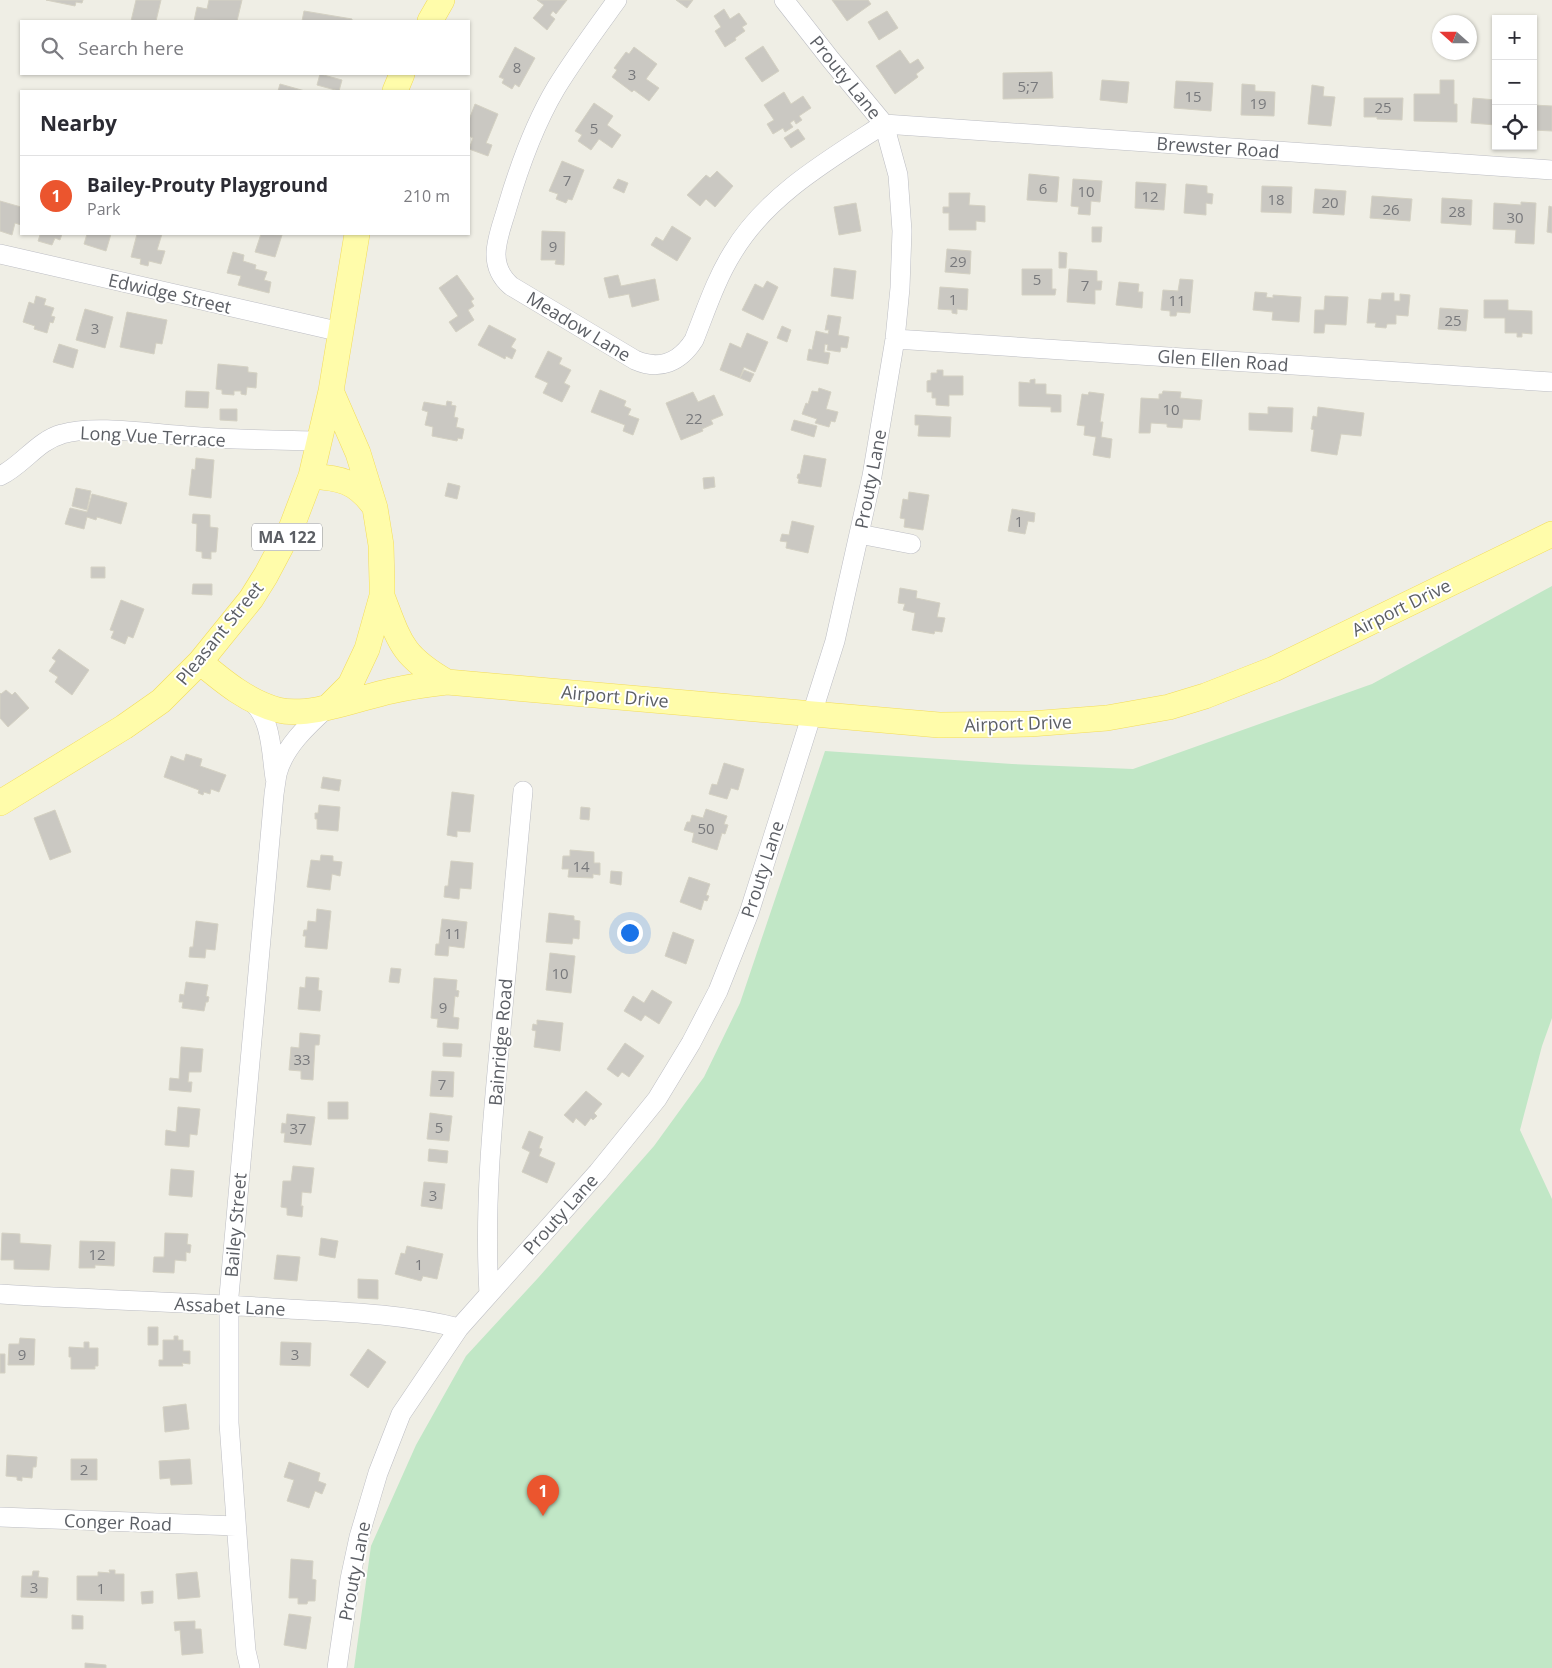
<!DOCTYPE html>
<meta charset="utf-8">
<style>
:root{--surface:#fff;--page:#f7f7f7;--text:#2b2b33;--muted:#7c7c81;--line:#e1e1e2;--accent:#eb552e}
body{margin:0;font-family:"Open Sans",sans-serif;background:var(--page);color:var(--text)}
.controls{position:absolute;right:15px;top:15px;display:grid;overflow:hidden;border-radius:0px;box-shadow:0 1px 4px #0004}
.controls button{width:45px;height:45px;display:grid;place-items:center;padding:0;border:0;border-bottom:1px solid var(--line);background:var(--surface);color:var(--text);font:25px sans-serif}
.compass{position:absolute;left:1432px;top:15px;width:45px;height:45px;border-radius:50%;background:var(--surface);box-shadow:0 1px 4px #0004;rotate:291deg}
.you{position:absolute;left:629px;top:932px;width:18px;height:18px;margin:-12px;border:4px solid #fff;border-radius:50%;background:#1a73e8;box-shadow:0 0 0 8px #1a73e833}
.badge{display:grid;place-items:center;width:32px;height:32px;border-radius:50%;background:var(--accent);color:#fff;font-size:16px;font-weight:700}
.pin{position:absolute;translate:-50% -41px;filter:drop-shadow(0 1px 2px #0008)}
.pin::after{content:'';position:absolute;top:26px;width:18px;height:15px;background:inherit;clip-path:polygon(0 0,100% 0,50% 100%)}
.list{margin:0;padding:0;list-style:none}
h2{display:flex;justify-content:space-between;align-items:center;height:65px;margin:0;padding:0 20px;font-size:21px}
h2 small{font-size:16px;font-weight:400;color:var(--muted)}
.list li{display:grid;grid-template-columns:32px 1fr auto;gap:15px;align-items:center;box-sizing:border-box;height:80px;padding:0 20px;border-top:1px solid var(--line)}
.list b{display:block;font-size:19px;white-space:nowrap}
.list p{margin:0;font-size:16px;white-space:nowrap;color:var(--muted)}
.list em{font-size:16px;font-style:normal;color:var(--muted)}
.icon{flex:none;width:28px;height:28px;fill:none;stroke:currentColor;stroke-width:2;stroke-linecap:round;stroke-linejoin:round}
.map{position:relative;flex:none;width:1552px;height:1668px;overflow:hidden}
.search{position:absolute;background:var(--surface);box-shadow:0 1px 4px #0004;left:20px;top:20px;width:450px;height:55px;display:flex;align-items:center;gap:12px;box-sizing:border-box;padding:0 18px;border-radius:0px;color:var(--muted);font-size:19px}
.panel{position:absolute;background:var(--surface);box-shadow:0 1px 4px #0004;left:20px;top:90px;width:450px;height:145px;border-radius:0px}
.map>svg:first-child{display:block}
.green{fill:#c1e7c6}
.building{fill:#cac8c2;stroke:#d4d1c3}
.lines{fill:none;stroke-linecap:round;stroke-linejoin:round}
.minor-casing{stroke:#bcbdc3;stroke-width:20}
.major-casing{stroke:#f3dc5a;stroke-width:26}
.minor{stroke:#fff;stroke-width:19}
.major{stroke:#fffcaa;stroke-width:25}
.labels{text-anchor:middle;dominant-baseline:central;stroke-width:4;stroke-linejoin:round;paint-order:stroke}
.number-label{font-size:15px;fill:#78797c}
.shield{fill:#fff;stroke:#8d8f93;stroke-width:1}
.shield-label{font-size:16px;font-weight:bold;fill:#5c5f65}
.street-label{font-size:18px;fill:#5c5f65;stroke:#fff}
</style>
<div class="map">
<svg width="1552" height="1668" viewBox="0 0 1552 1668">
<rect width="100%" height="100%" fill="#efeee5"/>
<path class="green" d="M1552 586V1018L1542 1046 1520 1130 1552 1199V1668H354L371 1546 416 1445 466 1356 538 1278 654 1146 704 1077 740 1003 825 751 1012 764 1133 769 1372 684Z"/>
<path class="building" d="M46 0H83L82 3 76 2 75 6Z
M136 0H161L156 21H131Z
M209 0H242L237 21 210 20V21H194L197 7 207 9Z
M537 0H567L556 14 553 11 550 15 555 19 547 30 533 18 544 5Z
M676 0H693L687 8Z
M832 0H868L871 4 847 21Z
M724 9 730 19 739 13 747 24 742 27 745 31 735 38 736 40 725 47 715 31 721 27 714 16Z
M304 11 352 19V21H302Z
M887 11 898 28 879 40 868 22Z
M763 46 779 71 762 82 745 58Z
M515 47 535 58 519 87 515 84 512 89 502 83 504 79 499 77Z
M634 47 657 64 646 79 659 88 649 101 634 90 632 92 612 77 617 70 614 68 626 52 629 54Z
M900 50 910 64 918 59 924 68 916 74 918 77 895 94 876 66Z
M1052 72 1053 98 1003 99V73Z
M320 74 342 80 339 91 317 85Z
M1102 80 1129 82 1127 103 1100 100Z
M1440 80H1454V104H1457V122L1414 121V94H1440Z
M1176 81 1213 83 1211 111 1174 108Z
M280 84 305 91H278Z
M1242 84 1255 85V91L1275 92 1274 116 1241 115Z
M1312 85 1324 87 1323 96 1335 97 1331 126 1308 124Z
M784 92 791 104 803 96 811 108 799 116 802 120 796 124 794 120 790 123 793 127 785 132 783 128 773 134 767 124 774 120 764 105Z
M1364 98H1403L1402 120 1377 119V117H1364Z
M1473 98 1496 100V125L1471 123Z
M594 103 613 116 607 125 621 135 612 148 599 139 591 150 578 141 582 135 575 131Z
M475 104 498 114 486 143 492 145 488 156 469 149 473 138 469 136V120Z
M1533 105 1552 106V131L1533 130Z
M798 129 805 139 791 148 784 138Z
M562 161 584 170 572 200 568 199 566 203 556 199 558 194 549 191Z
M717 171 733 186 715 207 706 199 700 206 687 195 706 175 710 178Z
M1029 174 1059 177 1057 202 1027 200Z
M618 179 628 183 624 193 613 188Z
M1073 179 1102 181 1100 202 1091 201 1090 215 1078 214 1079 207 1071 206Z
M1136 182 1166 184 1164 210 1135 208Z
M1186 184 1207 186V193L1213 194 1212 204 1206 203V215L1184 213Z
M1262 186 1292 187 1291 213 1261 212Z
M1315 189 1346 191 1344 215 1313 213Z
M949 193H970L969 205 985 206V222L976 221V230H949V213H943V207H949Z
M1372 196 1412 199 1410 221 1370 218Z
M1442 198 1472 200 1471 225 1441 223Z
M0 201 21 207V225L15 223 12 235 0 231Z
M1521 202 1536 203 1534 244 1515 243 1516 230 1493 229 1494 203 1521 205Z
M856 203 861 231 839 235 834 207Z
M1549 206 1552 207V233L1547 232Z
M672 226 691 238 677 261 651 245 656 237 663 241Z
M1092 227H1102L1101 242H1092Z
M542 231 565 232 564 265 555 264 556 260H541Z
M38 234H62L60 240 55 238 52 245 38 241 40 235Z
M87 234H111L106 251 84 244Z
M137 234H162L157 250 165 251 161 264 149 261 148 266 140 264 141 259 131 257Z
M261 234 282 235 275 257 255 252Z
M947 249 971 251 970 274 945 272Z
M233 252 244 255 243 261 256 265 255 269 267 272 264 280 271 282 269 293 238 285 241 276 227 273Z
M1059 252 1067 253 1066 268H1059Z
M834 268 856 271 853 299 831 296Z
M1022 269H1052V289H1056L1055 295H1022Z
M1069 269 1097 271V281H1102L1101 290H1095V304L1067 302Z
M457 275 474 299 471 301 474 306 468 310 474 320 456 332 449 322 458 316 439 288Z
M618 275 621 286 655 279 659 300 632 307 629 294 609 298 604 278Z
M1180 279 1193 280 1190 313 1177 312 1176 316H1170V311L1161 310 1163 290 1178 291Z
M767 281 778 287 763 320 742 310 755 284 763 288Z
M1119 282 1139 284 1138 292H1143L1142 308 1116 305Z
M940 287 968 289 967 310 957 309V314L952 313V310L938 309Z
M1255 292 1267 293 1266 297 1273 298V295L1301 297 1299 322 1272 320 1273 312 1253 310Z
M1382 293H1394V301H1400V294L1410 295 1408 316 1396 315V324H1387L1386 328 1375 327 1376 323H1367L1369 299 1381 300Z
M36 296 46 299 44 305 54 308 51 316 55 317 53 323 50 322 47 333 34 329 35 326 23 322 29 302 34 304Z
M1325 296 1348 297 1346 325 1325 324 1324 333H1314L1315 310H1324Z
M1484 300H1508V310L1532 311V334L1522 333V337H1517V333H1505V318H1484Z
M1440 308 1468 310 1466 331 1438 329Z
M85 309 113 317 105 348 76 340Z
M127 312 167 320 162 344 156 343 154 354 120 347Z
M828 315 841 317 838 335 849 337 847 348 841 347 840 352 827 350 828 345 825 344 824 352 830 353 828 364 807 360 809 349 812 350 816 331 828 334 829 330H825Z
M489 325 516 339 511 347 516 350 512 359 506 356 505 359 478 345Z
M782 326 791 330 787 342 777 338Z
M747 333 768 342 755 372 744 367 740 378 720 370 730 343 741 348Z
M59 344 78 350 73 368 53 362Z
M548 351 562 358 559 364 571 370 564 383 570 386 562 402 543 393 548 383 535 377Z
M218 364 248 367V372L257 373 256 388 247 387 246 395 241 394V391H234V395L222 394V390L216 389Z
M744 370 754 374 750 382 740 378Z
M937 370H943V376H963V395H949V406L936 405V398H932V392H927V381L931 380V373H937Z
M1035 379V384H1046V394L1061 395V412H1051V407L1019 406V382L1030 383V380Z
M819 388 831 392 826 409 838 412 835 422 831 421 829 427 815 423 817 419 802 414 806 403 808 404 812 391 818 392Z
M600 390 626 401 624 406 631 409 628 415 639 419 633 435 623 431 625 425 591 412Z
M186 391 209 392 208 408 185 407Z
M1163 391 1181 392 1180 398 1202 400 1200 420 1183 419 1182 428 1167 427V424L1151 423 1150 433H1139L1141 398 1159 399V394H1162Z
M693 392 698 402 714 395 723 415 711 420 713 424 702 429 703 431 681 440 666 403Z
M1089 392 1104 394 1100 422H1103L1101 437 1112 439 1110 458 1093 455 1096 437 1084 435 1085 426 1077 425 1082 394 1088 395Z
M447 401 452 402 451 405 456 406 454 417 458 418 456 427 464 429 462 439 458 438 457 441 432 436 433 427 425 425 428 412 422 410 424 402 446 406Z
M1268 407 1293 408 1292 432 1249 430V413L1268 414Z
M1318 407 1364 413 1361 436 1341 434 1337 455 1311 451 1314 430 1311 429 1313 416 1317 417Z
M220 409H237V421L220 420Z
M915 415 951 417 950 437 918 436 919 425H915Z
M794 420 817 426 814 437 791 430Z
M804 455 826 459 821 487 798 483 799 479 797 478 798 474H800Z
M196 458 214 460 211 498 189 495 192 469 195 470Z
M714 477 715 487 704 489 703 478Z
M448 483 460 486 457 499 445 496Z
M76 488 91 491 87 510 72 506Z
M909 492 929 495 923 530 904 527 905 519 900 518 903 499 908 500Z
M92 494 127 503 121 524 97 517 96 520 87 517 84 529 65 524 70 508 87 512Z
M1012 509 1035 513 1034 522 1028 521 1025 534 1008 531Z
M193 514 210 515V527L218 528 216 552H211V559L202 558V552L196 551 197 524 192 523Z
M792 521 814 526 808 553 786 548 787 542 780 541 782 534 789 535Z
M91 567H105V578H91Z
M193 584H212V595L192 594Z
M900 588 917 591 916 598 940 603 937 617 945 618 942 632 935 631 934 634 912 630 915 613 903 610 905 604 898 603Z
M121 600 144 609 133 638 128 636 125 644 111 638 114 631 110 630Z
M59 649 89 670 72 695 55 682 58 677 49 671 56 661 52 658Z
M6 690 12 695 15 692 29 708 8 727 0 718V693L1 694Z
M186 754 202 759 200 766 226 775 219 792 211 789 210 794 204 792 203 795 198 793 199 790 164 777 171 756 184 761Z
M724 763 744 769 738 790 731 788 727 799 709 794 712 784 717 785Z
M323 777 341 780 339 791 321 788Z
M452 792 474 795 470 832 457 831V837L447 835Z
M319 805 340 807 338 831 317 829V819H315V813H318Z
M581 807 590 808 589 820 580 819Z
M706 809 727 816 724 824 728 825 725 834 722 833 717 850 692 842 694 833 684 830 687 822H690L692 815 703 818Z
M55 810 71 852 50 860 34 818Z
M570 850 594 852V863H600V875L593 874V878L568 877 569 869H562L563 856H570Z
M321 855 333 856V861L342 862 340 876 332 874 330 890 307 887 311 860 320 861Z
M451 861 473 863 471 889 460 888 459 899 444 897 445 886H448Z
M611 871 622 872 621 885 610 883Z
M689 877 710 884 706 895 709 896 707 901 704 900 701 910 680 902Z
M317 909 331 911 327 949 305 947 306 936H303L304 930H307L308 921 316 922Z
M549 913 574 916V920L580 921 579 939 573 938 572 944 546 942Z
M442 919 467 922 464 948 449 946 448 956 435 955 436 944H439Z
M196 921 218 924 215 950 206 949 205 958 189 957 190 947H193Z
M673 932 694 940 686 964 665 956Z
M550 953 575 956 571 993 546 990Z
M391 968 401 969 399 983 389 982Z
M306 977 319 978 318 990 322 991 320 1011 298 1009 300 987 305 988Z
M434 978 457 980 456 990 459 991 458 997 455 996 453 1017 459 1018 458 1029 437 1027 438 1019 431 1018Z
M186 982 208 985 206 996 209 997 208 1002H206L204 1011 182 1008 183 1002H179L180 994 184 995Z
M652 990 672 1002 659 1024 645 1015 641 1021 624 1011 633 996 644 1003Z
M537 1020 563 1023 560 1051 534 1047 536 1031 532 1030 533 1024 537 1025Z
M300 1033 320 1035 319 1045H315L313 1080 301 1079V1071L289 1070 291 1047 299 1048Z
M443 1043 462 1044 461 1057 443 1056Z
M625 1043 644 1056 629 1077 622 1072 618 1077 607 1069Z
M181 1047 203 1049 201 1072H189L188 1082H192L191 1092 169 1090 170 1078 179 1079Z
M432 1071 454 1072 453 1097 430 1096Z
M586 1091 602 1104 594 1113 597 1116 593 1120 591 1118 585 1126 576 1118 573 1123 564 1115Z
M328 1102H348V1119H328Z
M178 1107 200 1109 197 1135 190 1134 189 1147 165 1145 166 1130 176 1132Z
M430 1113 452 1116 449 1141 427 1139Z
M287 1114 315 1117 311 1145 284 1142 285 1133H281L282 1123 286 1124Z
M529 1131 543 1137 539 1148 542 1149 539 1156 555 1163 547 1183 522 1172 530 1152 522 1148Z
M429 1149 448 1151 447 1163 428 1161Z
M293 1166 314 1168 311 1193 302 1192 301 1206H303L302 1217 287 1215V1208L281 1207 283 1181H291Z
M171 1169 194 1171 192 1197 169 1195Z
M424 1182 445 1184 442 1209 421 1206Z
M2 1233 20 1234V1243L51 1245 49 1270 14 1269V1260H1Z
M165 1233 188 1234 187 1244 191 1245 190 1253 186 1252V1261L175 1260 174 1273 153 1272 154 1257H164Z
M321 1238 338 1241 335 1258 319 1255Z
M80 1241 115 1242 114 1266 95 1265V1268H79Z
M407 1246 443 1254 437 1279 423 1276 421 1281 395 1274 401 1253 405 1254Z
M277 1255 300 1257 297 1281 274 1279Z
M358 1279 378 1280V1299L358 1298Z
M148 1327H158V1345H148Z
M174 1336H178V1340H183V1351H190V1364L182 1363 183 1366H159V1360H163V1340H174Z
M20 1338 35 1339 34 1365H8L9 1344H19Z
M84 1342H89V1348H98V1366H95V1369H71V1357H69V1347L84 1348Z
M281 1342 311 1343 310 1366 280 1365Z
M368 1349 386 1362 368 1388 350 1375Z
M0 1354H5V1373H0Z
M186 1404 189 1429 165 1432 163 1407Z
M7 1455 37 1457 36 1467H33L32 1478 22 1477V1481L17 1480V1477L6 1476Z
M71 1459H97V1480H71Z
M190 1459 192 1484 171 1485 170 1478 160 1479 159 1461Z
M289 1462 320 1473 318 1481 326 1484 322 1494 315 1491 309 1508 287 1501 294 1480 284 1477Z
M291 1559 313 1561 312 1579 316 1580 315 1601H308L307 1604H298V1598H289Z
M109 1570H115V1574H124V1601L77 1600V1576H98V1572L110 1573Z
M33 1571H39L38 1577 48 1578 47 1598 21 1597 22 1576H32Z
M197 1572 200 1597 178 1599 176 1574Z
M153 1591V1603L142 1604 141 1592Z
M289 1614 311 1617 306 1649 284 1645Z
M72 1615 83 1616V1629H72Z
M195 1621V1629H201L203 1653 182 1655 180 1630 175 1631 174 1622Z
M85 1663 106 1665V1668H85Z"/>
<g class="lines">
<g class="minor-casing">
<path id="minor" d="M617 0C596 29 575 57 556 88 534 125 519 167 507 208 499 236 485 263 511 286L635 360C660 371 680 362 694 340 706 310 716 279 733 252 767 195 830 159 884 124L1552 170
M0 254 341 332
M895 339 1552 382
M0 476C23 465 37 441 62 434 94 424 153 434 187 436 231 440 276 440 320 441
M859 534 911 544
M249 699C272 716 271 752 275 778
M0 1294C96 1300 193 1302 289 1309 346 1312 404 1314 459 1328
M489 1294C484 1209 492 1124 500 1040 508 957 516 874 523 791
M0 1517 236 1526
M250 1668 246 1651 240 1576 229 1423V1296L274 794C275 787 276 781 277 774 284 747 308 725 328 707
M337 1668 350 1579 359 1537 378 1473 401 1414 459 1328 598 1172 657 1099 691 1043 718 991 749 913 835 641 872 476 895 339 900 288 902 231 898 175 884 124 831 60 784 0"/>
</g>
<g class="major-casing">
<path id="major" d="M430 21 442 0
M395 91 402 74
M311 476C340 478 356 481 374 506
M382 596C400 643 402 656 447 682
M200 662C224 682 248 702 278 710 309 718 359 698 391 691 409 687 428 684 447 682L939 725 1030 724 1107 718 1169 707 1205 696 1274 669 1552 534
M328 707 350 685 367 649 382 596V583L381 545 375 508 358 453 331 391
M0 803 124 727 161 701 200 662 251 599 266 575 292 526 311 476 331 391 357 234"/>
</g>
<use href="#minor" class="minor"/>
<use href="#major" class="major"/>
</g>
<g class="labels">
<g class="number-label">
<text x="517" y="67">8</text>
<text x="632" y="74">3</text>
<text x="1028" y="86">5;7</text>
<text x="1193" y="96">15</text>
<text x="1258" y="103">19</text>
<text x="1383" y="107">25</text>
<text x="594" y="128">5</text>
<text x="567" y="180">7</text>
<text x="1043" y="188">6</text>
<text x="1086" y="191">10</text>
<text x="1150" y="196">12</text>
<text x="1276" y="199">18</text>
<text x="1330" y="202">20</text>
<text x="1391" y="209">26</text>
<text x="1457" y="211">28</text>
<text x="1515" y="217">30</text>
<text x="553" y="246">9</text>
<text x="958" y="261">29</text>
<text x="1037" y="279">5</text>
<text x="1085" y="285">7</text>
<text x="953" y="299">1</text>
<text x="1177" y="300">11</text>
<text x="1453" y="320">25</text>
<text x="95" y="328">3</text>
<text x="1171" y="409">10</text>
<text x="694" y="418">22</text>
<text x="1019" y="521">1</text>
<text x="706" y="828">50</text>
<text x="581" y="866">14</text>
<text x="453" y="933">11</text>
<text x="560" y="973">10</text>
<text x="443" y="1007">9</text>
<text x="302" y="1059">33</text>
<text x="442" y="1084">7</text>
<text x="439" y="1127">5</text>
<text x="298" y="1128">37</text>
<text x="433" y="1195">3</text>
<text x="97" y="1254">12</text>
<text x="419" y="1264">1</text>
<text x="22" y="1354">9</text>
<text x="295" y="1354">3</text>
<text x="84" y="1469">2</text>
<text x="34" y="1587">3</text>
<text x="101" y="1588">1</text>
</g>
<rect class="shield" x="252" y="523.5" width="70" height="27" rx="4"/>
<g class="shield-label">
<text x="287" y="537">MA 122</text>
</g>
<g class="street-label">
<text transform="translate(846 77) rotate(51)">Prouty Lane</text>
<text transform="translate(1218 147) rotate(4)">Brewster Road</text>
<text transform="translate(170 293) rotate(13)">Edwidge Street</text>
<text transform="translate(579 326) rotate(31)">Meadow Lane</text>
<text transform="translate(1223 360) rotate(4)">Glen Ellen Road</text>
<text transform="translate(153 436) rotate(3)">Long Vue Terrace</text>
<text transform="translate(870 479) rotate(-79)">Prouty Lane</text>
<text transform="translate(1401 607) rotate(-26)">Airport Drive</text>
<text transform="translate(219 633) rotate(-51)">Pleasant Street</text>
<text transform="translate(615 696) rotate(5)">Airport Drive</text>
<text transform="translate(1018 723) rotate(-2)">Airport Drive</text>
<text transform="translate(762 869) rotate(-72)">Prouty Lane</text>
<text transform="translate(500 1042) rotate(-85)">Bainridge Road</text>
<text transform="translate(560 1214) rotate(-48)">Prouty Lane</text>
<text transform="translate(235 1225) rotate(-85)">Bailey Street</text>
<text transform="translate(230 1306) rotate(3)">Assabet Lane</text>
<text transform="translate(118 1522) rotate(2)">Conger Road</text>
<text transform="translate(354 1571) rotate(-79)">Prouty Lane</text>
</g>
</g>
</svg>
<div class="controls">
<button>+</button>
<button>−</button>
<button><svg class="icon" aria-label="locate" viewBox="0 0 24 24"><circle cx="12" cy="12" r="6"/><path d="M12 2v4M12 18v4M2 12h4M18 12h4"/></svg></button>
</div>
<svg class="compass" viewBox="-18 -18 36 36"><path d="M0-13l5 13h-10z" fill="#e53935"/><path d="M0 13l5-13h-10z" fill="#7c7c81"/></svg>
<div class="you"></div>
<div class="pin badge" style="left:543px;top:1516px">1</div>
<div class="search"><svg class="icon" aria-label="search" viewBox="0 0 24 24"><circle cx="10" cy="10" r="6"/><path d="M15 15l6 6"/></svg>Search here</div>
<section class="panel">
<h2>Nearby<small></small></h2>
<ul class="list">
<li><span class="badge">1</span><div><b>Bailey-Prouty Playground</b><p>Park</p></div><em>210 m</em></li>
</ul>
</section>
</div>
